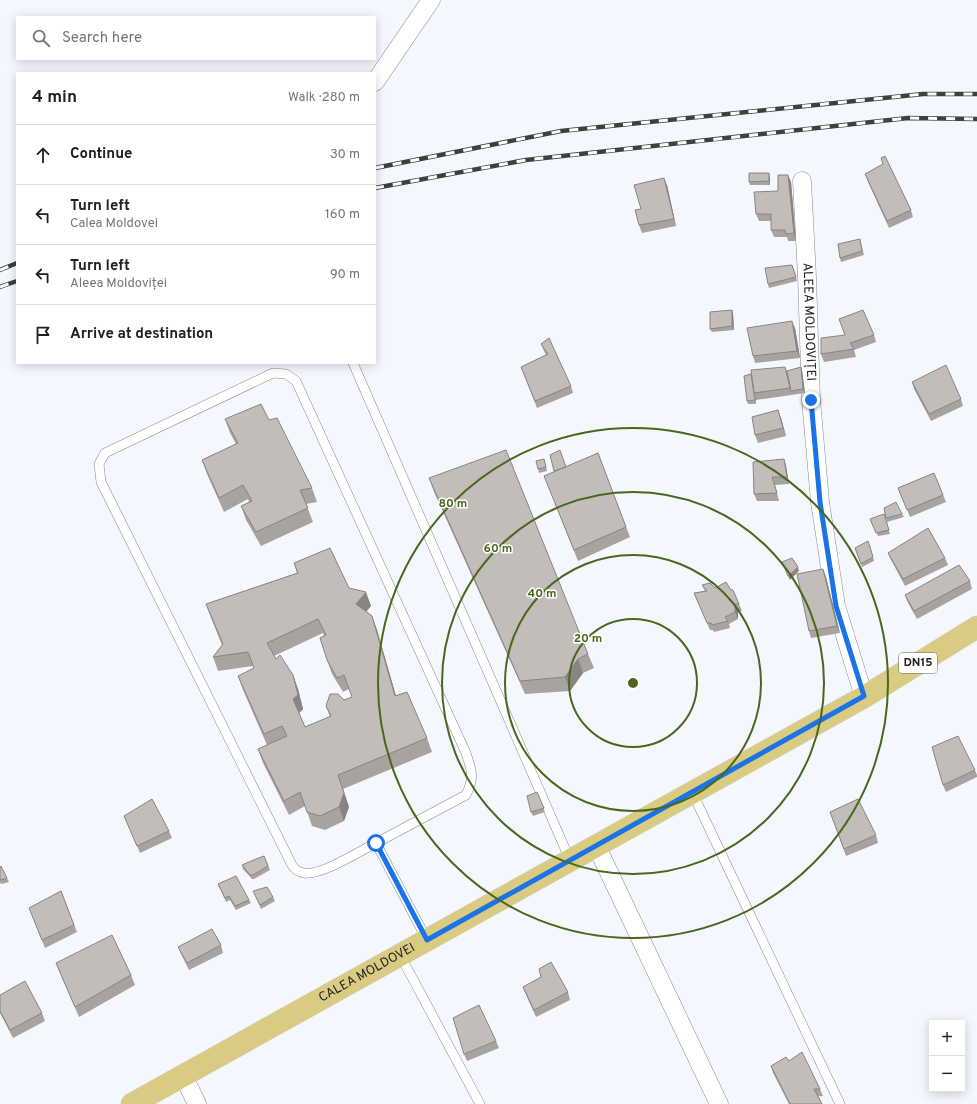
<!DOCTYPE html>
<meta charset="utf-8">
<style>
:root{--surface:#fff;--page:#f2f2f2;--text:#202124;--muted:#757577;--line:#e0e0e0}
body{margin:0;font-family:Overpass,sans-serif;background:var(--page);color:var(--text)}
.controls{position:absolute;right:12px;bottom:12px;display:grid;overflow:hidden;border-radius:0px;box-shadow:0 2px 10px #0003}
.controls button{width:36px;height:36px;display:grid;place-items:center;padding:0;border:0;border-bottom:1px solid var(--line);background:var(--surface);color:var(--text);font:20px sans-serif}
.stop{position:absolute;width:12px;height:12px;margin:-9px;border:3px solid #1a73e8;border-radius:50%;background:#fff}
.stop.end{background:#1a73e8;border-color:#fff;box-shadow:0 1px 4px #0008}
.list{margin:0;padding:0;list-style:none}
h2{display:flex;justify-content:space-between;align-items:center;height:52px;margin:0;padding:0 16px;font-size:17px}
h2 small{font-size:13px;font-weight:400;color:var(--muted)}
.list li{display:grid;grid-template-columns:26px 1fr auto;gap:12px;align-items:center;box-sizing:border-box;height:60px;padding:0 16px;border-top:1px solid var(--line)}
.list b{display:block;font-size:15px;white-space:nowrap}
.list p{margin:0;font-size:13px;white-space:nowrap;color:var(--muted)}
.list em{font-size:13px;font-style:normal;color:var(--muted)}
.icon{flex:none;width:22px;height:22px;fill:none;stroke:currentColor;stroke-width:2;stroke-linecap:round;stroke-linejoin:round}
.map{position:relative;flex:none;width:977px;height:1104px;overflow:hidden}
.search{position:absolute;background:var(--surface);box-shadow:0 2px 10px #0003;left:16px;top:16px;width:360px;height:44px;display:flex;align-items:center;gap:10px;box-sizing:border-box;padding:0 14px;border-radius:0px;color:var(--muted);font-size:15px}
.panel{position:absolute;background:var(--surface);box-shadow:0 2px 10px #0003;left:16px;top:72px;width:360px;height:292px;border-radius:0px}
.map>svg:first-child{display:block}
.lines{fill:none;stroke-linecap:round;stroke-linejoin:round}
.lane-casing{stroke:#86898f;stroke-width:10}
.street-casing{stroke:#86898f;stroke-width:19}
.primary-casing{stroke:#d3d3d3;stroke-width:23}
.lane{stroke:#fff;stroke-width:9}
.street{stroke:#fff;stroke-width:18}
.primary{stroke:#d9cc82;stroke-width:22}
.rail-casing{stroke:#3d3f41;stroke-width:4.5}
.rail{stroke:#fff;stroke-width:3;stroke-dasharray:9;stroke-linecap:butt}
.wall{fill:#a8a39f;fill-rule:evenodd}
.shaded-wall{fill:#888482}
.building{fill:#c3bdb9;stroke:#888482;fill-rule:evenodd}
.route{stroke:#1a73e8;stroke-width:5}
.ring{fill:none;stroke:#49681c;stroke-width:2}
.labels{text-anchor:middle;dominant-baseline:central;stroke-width:3;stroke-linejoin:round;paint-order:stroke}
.shield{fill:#fff;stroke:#646566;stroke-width:1}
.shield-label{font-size:12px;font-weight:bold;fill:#212325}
.street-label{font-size:13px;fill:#212325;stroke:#fff}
.centre{fill:#49681c;stroke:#fff;stroke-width:2}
.ring-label{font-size:12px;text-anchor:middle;font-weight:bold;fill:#49681c;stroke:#fff;stroke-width:3;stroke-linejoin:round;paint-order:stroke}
</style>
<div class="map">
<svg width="977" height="1104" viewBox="0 0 977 1104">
<rect width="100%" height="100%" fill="#f4f8fe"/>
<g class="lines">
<g class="lane-casing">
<path id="lane" d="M353 363 570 860
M692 792 840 1104
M376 843 466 795C475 776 472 772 466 753L296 381 286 374 273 373 105 453 99 464 101 482 292 865C295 870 298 872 304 873 321 876 360 851 376 843L427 940
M400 955 480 1104"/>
</g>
<g class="street-casing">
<g id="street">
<path d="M375 82 431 0"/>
<path id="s1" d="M802 181 807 277 811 400 820 502 836 606 864 697"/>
<path d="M596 845 719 1104"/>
<path d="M183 1075 197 1104"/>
</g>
</g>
<g class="primary-casing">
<g id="primary">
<path id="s2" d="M132 1104 864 697 977 627"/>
</g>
</g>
<use href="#lane" class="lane"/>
<use href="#street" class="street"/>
<use href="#primary" class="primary"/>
<g class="rail-casing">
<path id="rail" d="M375 168 561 131 923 94H977
M375 188 526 160 908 118 977 119
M0 270 17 263
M0 287 17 281"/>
</g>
<use href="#rail" class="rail"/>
</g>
<path class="wall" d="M883 164 911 210 913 217 889 228 868 182 865 174Z
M788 175 791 182 796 241H788L787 237H774L771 230V221H759L756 214 778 191Z
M770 177V185H750L749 182Z
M667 185 676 226 642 233 639 225 641 209Z
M860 239 864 255 841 262 840 258Z
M792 265 797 281 769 288 768 284Z
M732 310 733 313 734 330 712 332 710 329Z
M795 328 800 358 755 363 753 356Z
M874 335 876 342 854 350 856 357 824 362 821 354V338Z
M541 344 571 386 573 393 537 408 521 367 546 355 544 351Z
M785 367 787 371 801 367 802 370 805 393 756 400V398V404H748L747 401 744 376Z
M912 382 961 399 963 406 931 421 914 389Z
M781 418 786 436 758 443 755 435Z
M225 419 269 420 312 488 317 502 306 504 313 522 261 546 246 520 241 506 249 502 248 499 224 512 207 474 202 460 236 444 230 433Z
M598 453 630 537 578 561 544 476Z
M544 459 547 471 539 473 538 469Z
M784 459 786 466 789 484 775 485 779 501H757L754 494Z
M934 473 946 502 910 517 898 488Z
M429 478 588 654 594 668 583 673 570 691 525 694 434 492Z
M902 514 904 517 887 522 886 518Z
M885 518 890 534 878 536 870 519Z
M870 545 874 561 862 567 855 548Z
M888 553 945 558 948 565 905 586 891 560Z
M294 563 349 588 371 606 366 611 372 616 377 630 396 696 427 738 432 752 343 789 349 807 344 821 325 830 312 826 305 806 289 815 263 763 258 749 267 745 243 690 238 676 254 668 253 666 218 671 213 657 222 645 211 618 206 604 297 573ZM323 633 324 636 327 660 332 674 343 692 349 689 352 697 326 706 330 717 305 727 299 713 303 709 298 689 293 675 276 659 274 656Z
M823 569 826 577 840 633 811 638 809 631Z
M970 581 972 589 917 619 908 603 905 595Z
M702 585 715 588 731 590 739 604 742 611H738V619L729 624 730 628 714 632 713 630H710L694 593 705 591Z
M975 770 977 775V777L946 792 943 785Z
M537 792 545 812 533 816 531 812Z
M830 812 876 835 878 843 846 856Z
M124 816 169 831 172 838 140 853Z
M264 856 270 870 254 879H252L243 869 242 865Z
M0 867 7 878 9 882 1 884 0 882Z
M218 884 249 900 251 903 236 910 230 900 226 902Z
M61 891 77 932 45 948 32 915Z
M253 891 273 897 275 901 261 909Z
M221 945 223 953 189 970 181 954 178 947Z
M56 963 131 975 135 985 79 1017 60 973Z
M523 987 568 992 570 1000 536 1017 526 995Z
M0 995 42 1013 45 1021 13 1038 0 1013Z
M496 1041 499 1048 467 1061 464 1054Z
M789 1061 820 1089 823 1096H818L822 1104H789L773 1073 771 1066Z"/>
<path class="shaded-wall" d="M769 173 770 177V185L769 181Z
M788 175 791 182 796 241 794 233Z
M664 178 667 185 676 226 674 219Z
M732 310 733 313 734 330 732 326Z
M792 321 795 328 800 358 797 351Z
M801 367 802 370 805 393 803 389Z
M778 410 781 418 786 436 783 428Z
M784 459 786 466 789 484 787 477Z
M798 567 799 571 790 580 788 576Z
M823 569 826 577 840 633 837 626Z
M366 592 371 606 361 618 356 604Z
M735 604 738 611V619L735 612Z
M372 616 377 630 400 710 395 696Z
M578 659 583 673 570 691 565 677Z
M293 675 298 689 303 709 299 713 293 699Z
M338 775 343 789 349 807 344 821 339 807Z"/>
<path class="building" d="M885 156 911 210 887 221 865 174 883 164 881 158Z
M749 173H769V181L749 182Z
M778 175H788L794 233 786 234 785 230H771V214H756L754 192 778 191Z
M664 178 674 219 639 225 635 210 641 209 634 185Z
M860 239 862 251 840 258 838 244Z
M792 265 796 277 768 284 765 268Z
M732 310V326L710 329V312Z
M863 310 874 335 850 343 854 349 821 354V338L845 335 839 319Z
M792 321 797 351 753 356 747 328Z
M549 338 571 386 535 401 521 367 548 354 541 344Z
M946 365 961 399 929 414 912 382Z
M785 367 790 388 754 393 751 370Z
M801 367 803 389 791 391 787 371Z
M751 374 755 400 747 401 744 376Z
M261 404 269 420 277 418 312 488 300 490 308 508 256 532 241 506 252 501 243 485 219 498 202 460 238 443 225 419Z
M778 410 783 428 755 435 752 417Z
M506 450 588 654 578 659 565 677 520 681 429 478Z
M560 450 566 467 554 471 550 455Z
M598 453 626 527 574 550 544 476Z
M544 459 546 467 538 469 536 461Z
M784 459 787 477H772L777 493 754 494 753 462Z
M934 473 943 495 907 510 898 488Z
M896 502 902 514 886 518 884 508Z
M884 514 889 530 876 533 870 519Z
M928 528 945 558 903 579 888 553Z
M868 541 873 557 861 564 855 548Z
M330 548 349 588 366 592 356 604 372 616 395 696 407 692 427 738 338 775 344 793 339 807 320 816 307 812 300 792 284 801 258 749 287 736 282 726 264 734 238 676 254 668 248 652 213 657 223 644 206 604 298 573 294 563ZM318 619 326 635 320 638 327 660 337 678 344 675 352 697 344 700 338 694H330L326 706 331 716 305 727 293 699 298 695 293 675 280 655 276 659 267 643Z
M792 558 798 567 788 576 782 562Z
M959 565 970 581 914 611 905 595Z
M823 569 837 626 809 631 797 574Z
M726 582 731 590H733L739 604H735V612L725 617 728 621 712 625 711 623H707L694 593 707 591 702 585 710 583 715 588Z
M958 736 975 770 943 785 932 747Z
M537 792 544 808 531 812 527 796Z
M152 799 169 831 137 846 124 816Z
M858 799 876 835 844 849 830 812Z
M264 856 268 866 253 875H250L242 865 256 859Z
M1 866 7 878 0 880V867Z
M236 876 249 900 235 906 229 896 225 898 218 884Z
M267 887 273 897 260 905 253 891Z
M61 891 74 925 42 940 29 908Z
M212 929 221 945 187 963 178 947Z
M112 935 131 975 75 1007 56 963Z
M551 962 568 992 534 1010 523 987 541 977 539 969Z
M25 981 42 1013 10 1030 0 1011V995Z
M479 1005 496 1041 464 1054 453 1018Z
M802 1052 820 1089H814L822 1104H790L771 1066 786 1057 789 1061Z"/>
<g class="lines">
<path class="route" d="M376 843 427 940 864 696 836 606 820 502 811 400"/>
</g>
<g class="ring">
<circle cx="633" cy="683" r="64"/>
<circle cx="633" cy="683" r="128"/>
<circle cx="633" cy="683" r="191"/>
<circle cx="633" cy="683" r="255"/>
</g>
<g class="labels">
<rect class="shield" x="899" y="653" width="38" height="20" rx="3"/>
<g class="shield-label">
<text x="918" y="663">DN15</text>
</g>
<g class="street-label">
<text stroke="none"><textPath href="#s1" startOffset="141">ALEEA MOLDOVIȚEI</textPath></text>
<text stroke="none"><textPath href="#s2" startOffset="269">CALEA MOLDOVEI</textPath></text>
</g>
</g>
<circle cx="633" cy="683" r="6" class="centre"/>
<g class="ring-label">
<text x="453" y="507">80 m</text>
<text x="498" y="552">60 m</text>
<text x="542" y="597">40 m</text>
<text x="588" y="642">20 m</text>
</g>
</svg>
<div class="controls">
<button>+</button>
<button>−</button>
</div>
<div class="stop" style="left:376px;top:843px"></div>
<div class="stop end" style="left:811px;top:400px"></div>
<div class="search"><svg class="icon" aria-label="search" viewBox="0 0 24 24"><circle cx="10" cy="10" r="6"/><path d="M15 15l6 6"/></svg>Search here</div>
<section class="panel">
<h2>4 min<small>Walk · 280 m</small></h2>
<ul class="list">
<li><svg class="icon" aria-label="ahead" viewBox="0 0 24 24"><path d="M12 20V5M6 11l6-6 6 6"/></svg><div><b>Continue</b></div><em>30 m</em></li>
<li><svg class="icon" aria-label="left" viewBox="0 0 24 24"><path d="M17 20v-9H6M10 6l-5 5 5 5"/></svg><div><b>Turn left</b><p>Calea Moldovei</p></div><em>160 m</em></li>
<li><svg class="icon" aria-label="left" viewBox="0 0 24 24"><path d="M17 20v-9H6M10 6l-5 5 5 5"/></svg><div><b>Turn left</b><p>Aleea Moldoviței</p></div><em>90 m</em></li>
<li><svg class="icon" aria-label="arrive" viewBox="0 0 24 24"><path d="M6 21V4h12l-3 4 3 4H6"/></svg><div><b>Arrive at destination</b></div></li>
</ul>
</section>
</div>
